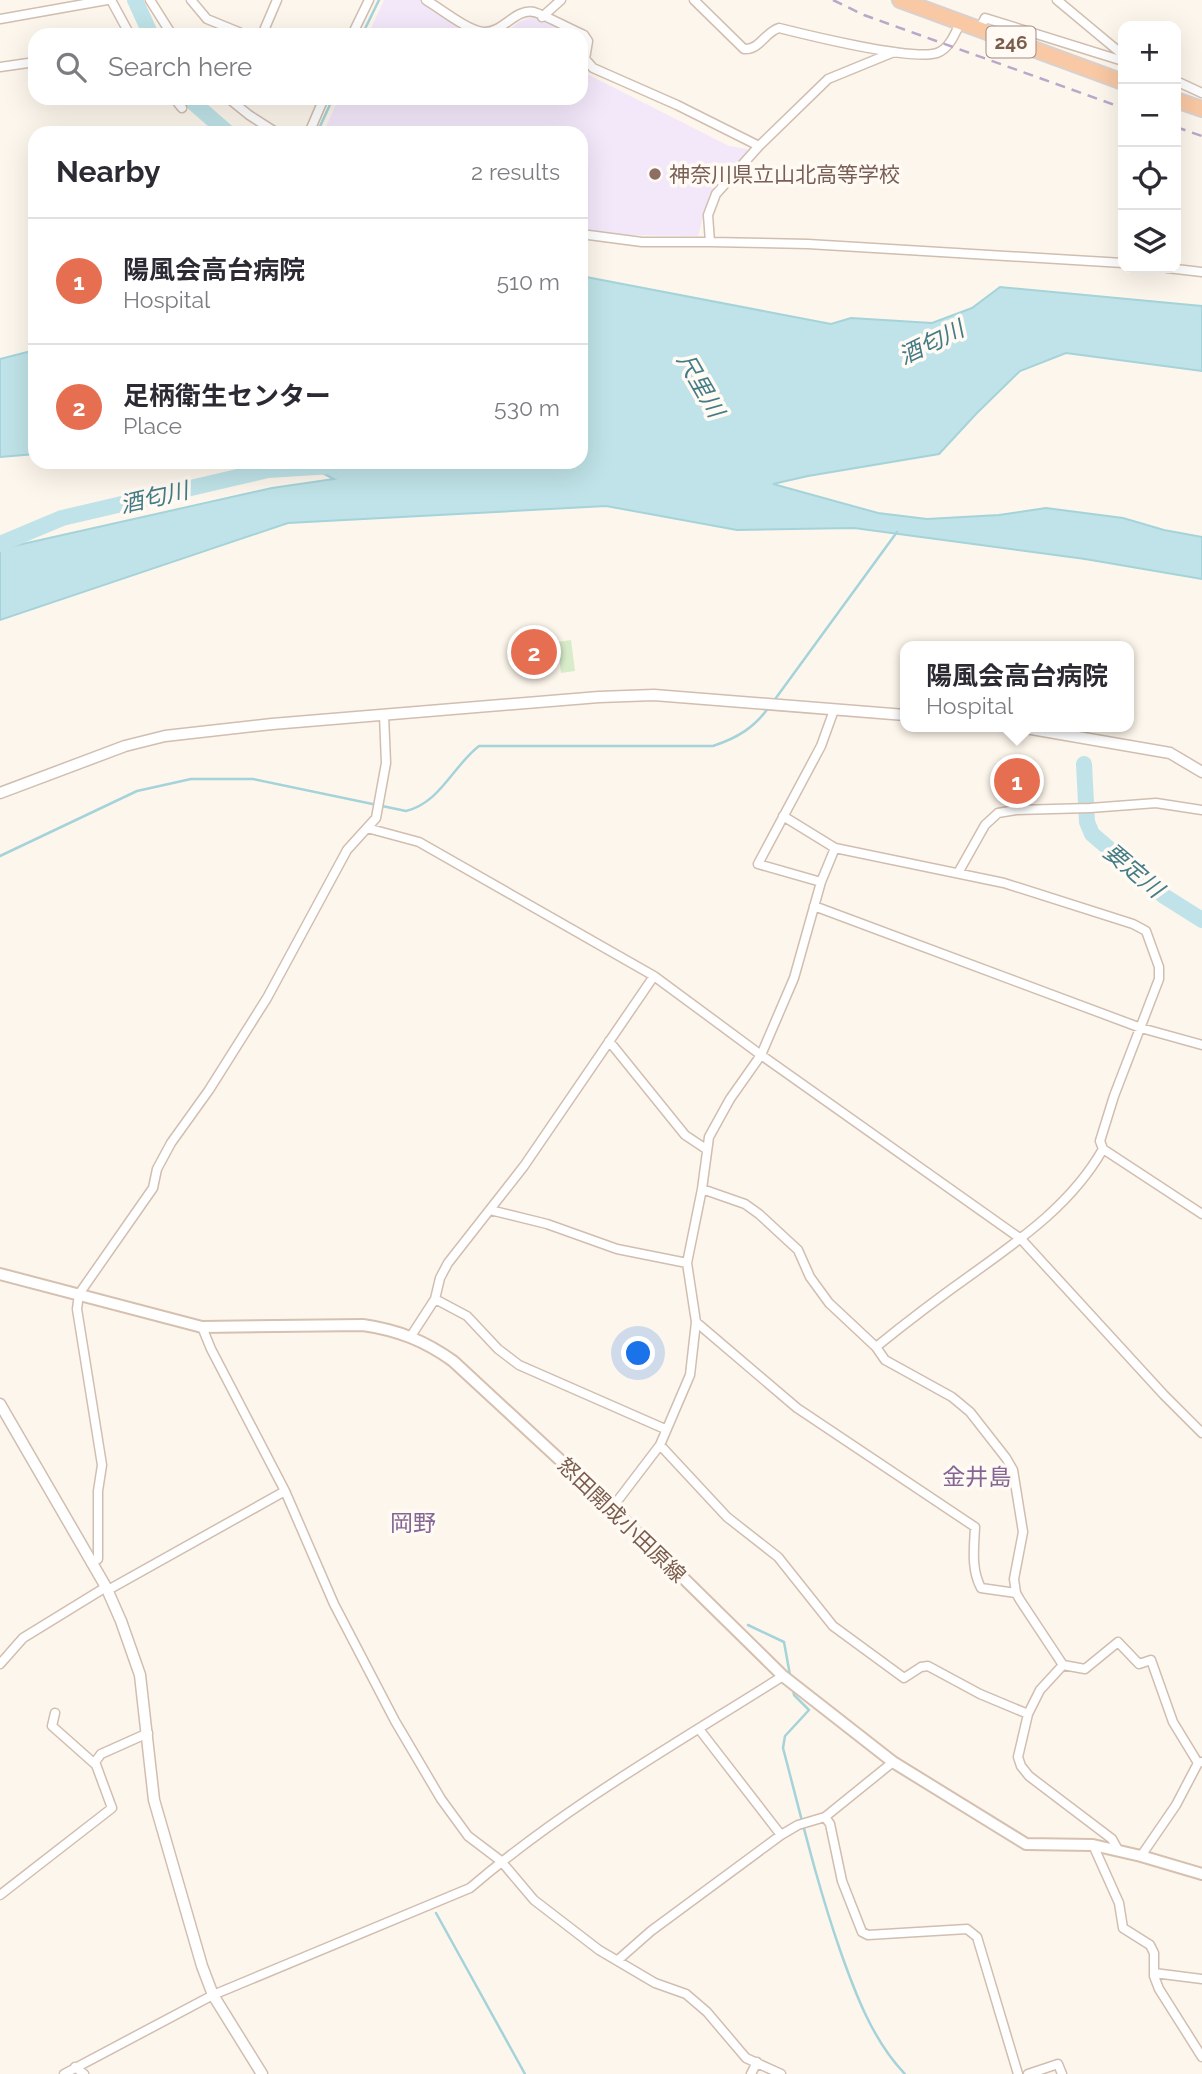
<!DOCTYPE html>
<meta charset="utf-8">
<style>
:root{--surface:#fff;--page:#f7f7f7;--text:#2b2b33;--muted:#7c7c81;--line:#e1e1e2;--accent:#e76f51}
body{margin:0;font-family:Raleway,"Noto Sans JP",sans-serif;background:var(--page);color:var(--text)}
.controls{position:absolute;right:21px;top:21px;display:grid;overflow:hidden;border-radius:14px;box-shadow:0 7px 28px #0002}
.controls button{width:63px;height:63px;display:grid;place-items:center;padding:0;border:0;border-bottom:2px solid var(--line);background:var(--surface);color:var(--text);font:35px sans-serif}
.you{position:absolute;left:639px;top:1354px;width:24px;height:24px;margin:-18px;border:5px solid #fff;border-radius:50%;background:#1a73e8;box-shadow:0 0 0 10px #1a73e833}
.badge{display:grid;place-items:center;width:46px;height:46px;border-radius:50%;background:var(--accent);color:#fff;font-size:23px;font-weight:700}
.pin{position:absolute;translate:-50% -50%;border:4px solid #fff;box-shadow:0 2px 7px #0006}
.popup{position:absolute;left:900px;top:641px;width:234px;height:91px;box-sizing:border-box;display:grid;place-content:center;border-radius:14px;background:var(--surface);filter:drop-shadow(0 2px 5px #0005);font-size:23px;white-space:nowrap;color:var(--muted)}
.popup b{font-size:26px;color:var(--text)}
.popup::after{content:'';position:absolute;left:50%;top:100%;margin-left:-14px;border:14px solid transparent;border-top-color:var(--surface)}
.list{margin:0;padding:0;list-style:none}
h2{display:flex;justify-content:space-between;align-items:center;height:91px;margin:0;padding:0 28px;font-size:30px}
h2 small{font-size:23px;font-weight:400;color:var(--muted)}
.list li{display:grid;grid-template-columns:46px 1fr auto;gap:21px;align-items:center;box-sizing:border-box;height:126px;padding:0 28px;border-top:2px solid var(--line)}
.list b{display:block;font-size:26px;white-space:nowrap}
.list p{margin:0;font-size:23px;white-space:nowrap;color:var(--muted)}
.list em{font-size:23px;font-style:normal;color:var(--muted)}
.icon{flex:none;width:38px;height:38px;fill:none;stroke:currentColor;stroke-width:2;stroke-linecap:round;stroke-linejoin:round}
.map{position:relative;flex:none;width:1202px;height:2074px;overflow:hidden}
.search{position:absolute;background:var(--surface);box-shadow:0 7px 28px #0002;left:28px;top:28px;width:560px;height:77px;display:flex;align-items:center;gap:18px;box-sizing:border-box;padding:0 24px;border-radius:21px;color:var(--muted);font-size:26px}
.panel{position:absolute;background:var(--surface);box-shadow:0 7px 28px #0002;left:28px;top:126px;width:560px;height:343px;border-radius:21px}
.map>svg:first-child{display:block}
.education{fill:#f3e8fa}
.green{fill:#d8ecc9}
.water{fill:#bfe3e8;stroke:#a5d3da;stroke-width:2}
.lines{fill:none;stroke-linecap:round;stroke-linejoin:round}
.stream{stroke:#a5d3da;stroke-width:2.5}
.river{stroke:#bfe3e8;stroke-width:16}
.minor-casing{stroke:#d1beb0;stroke-width:11}
.tertiary-casing{stroke:#d1beb0;stroke-width:13}
.secondary-casing{stroke:#d6c0b0;stroke-width:14}
.trunk-casing{stroke:#dad1cd;stroke-width:18}
.minor{stroke:#fff;stroke-width:8}
.tertiary{stroke:#fff;stroke-width:10}
.secondary{stroke:#fff;stroke-width:10}
.trunk{stroke:#f9c8a4;stroke-width:14}
.rail{stroke:#b9a8c9;stroke-width:2.5;stroke-dasharray:10 7;stroke-linecap:butt}
.education-dot{fill:#8d6e63;stroke:#fffaf3;stroke-width:2.5}
.labels{text-anchor:middle;dominant-baseline:central;stroke-width:7;stroke-linejoin:round;paint-order:stroke}
.shield{fill:#fffaf3;stroke:#a28b7f;stroke-width:2}
.shield-label{font-size:19px;font-weight:bold;fill:#7a5c4d}
.education-label{font-size:21px;fill:#785e54;stroke:#fffaf3;text-anchor:start}
.street-label{font-size:21px;fill:#7a5c4d;stroke:#fffaf3}
.water-label{font-size:23px;font-style:italic;fill:#437c86;stroke:#fffaf3}
.neighbourhood-label{font-size:23px;fill:#846695;stroke:#fffaf3}
</style>
<div class="map">
<svg width="1202" height="2074" viewBox="0 0 1202 2074">
<rect width="100%" height="100%" fill="#fdf6ec"/>
<path class="education" d="M384 0H420L482 35H368Z
M531 17H540L575 35H498L508 31 519 22Z
M581 71 729 146 747 149 748 152 709 196 698 236 618 235 581 228V133H323L339 98H581Z"/>
<path class="green" d="M571 640 575 671 561 673 557 642Z"/>
<path class="water" d="M581 276 831 324 851 318 932 323 972 308 1000 287 1202 306V371L1066 353 1020 371 976 414 939 454 808 476 773 484 878 513 927 519 999 515 1046 508 1123 518 1164 530 1202 537V579L1085 559 854 528 737 530 606 506 288 523 0 620V549L272 488 334 479 301 462H581Z
M35 350V454L0 457V359Z"/>
<g class="lines">
<path class="stream" d="M362 35 379 0
M317 133 333 98
M773 702 897 532
M0 856 137 791 191 779H253L406 811C440 803 453 766 479 746H713C737 738 754 728 769 707
M748 1625 784 1642 790 1675
M793 1689 794 1695 809 1710 785 1736 783 1748C801 1816 817 1884 840 1950 855 1993 873 2041 905 2074
M436 1913 525 2074"/>
<path class="river" d="M135 0 151 35
M188 98 228 133
M0 544 62 518 268 470 333 466
M1084 764 1087 822 1092 834 1164 896 1202 920"/>
<g class="minor-casing">
<path id="minor" d="M111 0 130 35
M150 0 172 35
M191 0 207 19 246 35
M426 0C441 9 468 31 484 32 503 33 515 8 534 12 545 15 572 30 584 35L588 41 585 59 593 68 677 105 759 146
M694 0 744 49C760 50 765 32 779 28 807 35 913 61 937 53 949 49 955 34 960 23
M1057 0 1123 55
M542 17 561 0
M0 19 107 0
M979 30 985 18 1123 61
M262 35 277 0
M352 35 369 0
M894 52 828 79 759 146 716 194 708 215 710 242 808 244 1123 263
M0 67 35 62
M1176 81 1202 93
M174 98 182 108
M228 98 249 115 277 133
M309 133 324 98
M581 234 642 242H710
M1167 268 1202 272
M783 816 835 848
M367 828 419 842 654 976 761 1055 1021 1239 1164 1395 1202 1433
M958 873 985 825 998 813 1016 810 1090 808 1156 803 1202 810
M821 882 758 864 821 746 834 710
M814 906 1141 1028 1202 1045
M609 1041 685 1135 706 1149
M1103 1149 1202 1214
M702 1189 745 1204 759 1214 798 1250 810 1277 829 1303 876 1347 885 1360 952 1397 970 1412 1006 1458 1013 1470 1023 1532 1014 1579 1016 1593 1020 1600 1063 1665 1085 1669 1118 1642 1139 1664 1151 1660 1173 1722 1198 1763
M490 1210 547 1224 617 1249 687 1263
M435 1299 467 1316 498 1349 519 1365 665 1429
M696 1322 797 1408 975 1527C974 1549 971 1569 981 1588L1016 1593
M202 1327 211 1349 285 1491 334 1604 395 1721 441 1799 468 1836 501 1861 534 1900 599 1950 655 1983 686 1994 707 2012 746 2058 781 2074
M411 1336 435 1299 440 1278 448 1263 524 1166 654 976
M660 1445 727 1517 778 1557 833 1626 904 1678 921 1667 928 1666 980 1694 1028 1714
M612 1508 660 1445 690 1375 696 1322 687 1263 702 1189 709 1137 730 1099 761 1055 794 978 821 882 835 848 1004 883 1133 924 1146 931 1159 967V979L1114 1096 1100 1141 1103 1149C1073 1202 1024 1237 975 1272 941 1296 908 1321 876 1347
M91 1563 98 1559V1491L102 1465 77 1309 79 1294 153 1188 157 1169 171 1143 209 1090 267 998 347 850 376 818 386 763 384 715
M108 1590 285 1491
M0 1664 23 1638 106 1587
M1063 1665 1040 1690 1028 1714 1018 1757 1021 1766 1029 1776 1112 1839 1118 1850
M55 1713 52 1726 96 1765
M699 1729 781 1835
M825 1817 830 1824 842 1881 862 1932 868 1935 967 1929 977 1937 1018 2074
M1093 1845 1119 1903 1123 1928 1150 1945 1154 1953V1976L1159 1989 1202 2057
M1141 1856 1176 1805 1198 1763 1201 1762
M0 1895 112 1808 95 1762 101 1754 148 1733
M618 1960 651 1931 781 1835 798 1825 825 1817 893 1762
M1154 1973 1202 1979
M75 2067 84 2074
M64 2074 213 1995 470 1888C566 1806 677 1743 783 1676
M751 2074 757 2062
M1028 2074 1058 2064 1062 2074"/>
</g>
<g class="tertiary-casing">
<path id="tertiary" d="M1020 727 1170 753 1202 772
M0 793 125 746 165 736 272 724 599 697 654 695 905 715
M0 1404 106 1587 121 1621 140 1675 154 1800 202 1966 213 1995 262 2074"/>
</g>
<g class="secondary-casing">
<path id="secondary" d="M0 1274 202 1327 363 1325C398 1330 425 1341 453 1361L612 1508 783 1676 893 1762 1026 1844 1093 1845 1141 1856 1202 1874"/>
</g>
<g class="trunk-casing">
<path id="trunk" d="M900 0 1123 82
M1176 100 1202 109"/>
</g>
<use href="#minor" class="minor"/>
<use href="#tertiary" class="tertiary"/>
<use href="#secondary" class="secondary"/>
<use href="#trunk" class="trunk"/>
<path class="rail" d="M833 0 864 15 1123 108
M1176 127 1202 136"/>
</g>
<circle class="education-dot" cx="655" cy="174" r="7"/>
<g class="labels">
<rect class="shield" x="986.5" y="26.5" width="49" height="31" rx="5"/>
<g class="shield-label">
<text x="1011" y="42">246</text>
</g>
<g class="education-label">
<text x="669" y="174">神奈川県立山北高等学校</text>
</g>
<g class="street-label">
<text transform="translate(622 1520) rotate(44)">怒田開成小田原線</text>
</g>
<g class="water-label">
<text transform="translate(931 342) rotate(-26)">酒匂川</text>
<text transform="translate(701 385) rotate(60)">尺里川</text>
<text transform="translate(154 497) rotate(-13)">酒匂川</text>
<text transform="translate(1134 870) rotate(40)">要定川</text>
</g>
<g class="neighbourhood-label">
<text x="977" y="1476">金井島</text>
<text x="413" y="1522">岡野</text>
</g>
</g>
</svg>
<div class="controls">
<button>+</button>
<button>−</button>
<button><svg class="icon" aria-label="locate" viewBox="0 0 24 24"><circle cx="12" cy="12" r="6"/><path d="M12 2v4M12 18v4M2 12h4M18 12h4"/></svg></button>
<button><svg class="icon" aria-label="layers" viewBox="0 0 24 24"><path d="M12 4l9 5-9 5-9-5zM3 14l9 5 9-5"/></svg></button>
</div>
<div class="you"></div>
<div class="pin badge" style="left:1017px;top:781px">1</div>
<div class="popup"><b>陽風会高台病院</b>Hospital</div>
<div class="pin badge" style="left:534px;top:652px">2</div>
<div class="search"><svg class="icon" aria-label="search" viewBox="0 0 24 24"><circle cx="10" cy="10" r="6"/><path d="M15 15l6 6"/></svg>Search here</div>
<section class="panel">
<h2>Nearby<small>2 results</small></h2>
<ul class="list">
<li><span class="badge">1</span><div><b>陽風会高台病院</b><p>Hospital</p></div><em>510 m</em></li>
<li><span class="badge">2</span><div><b>足柄衛生センター</b><p>Place</p></div><em>530 m</em></li>
</ul>
</section>
</div>
